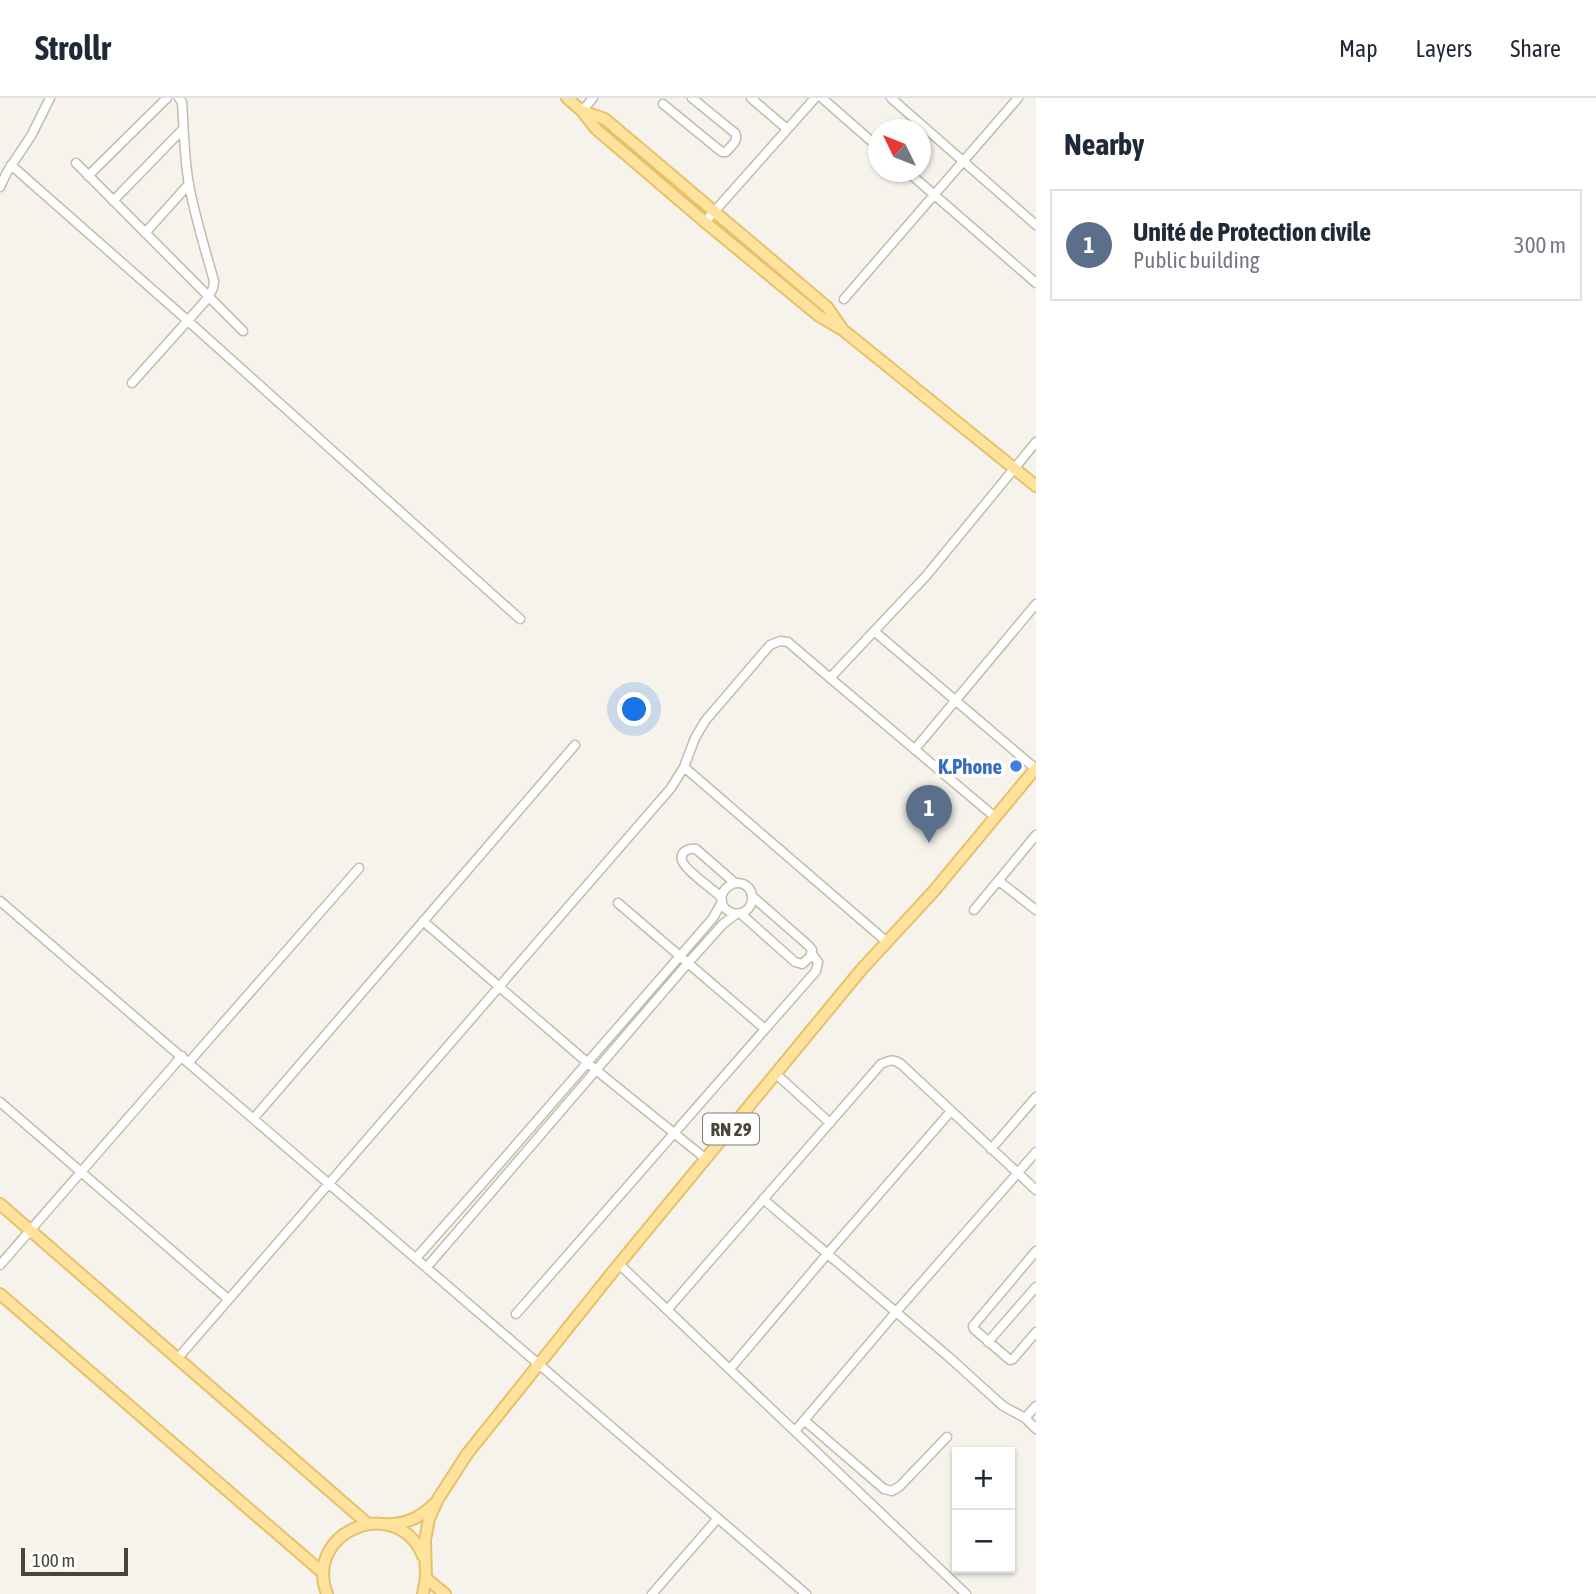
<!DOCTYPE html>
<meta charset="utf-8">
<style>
:root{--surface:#fff;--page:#f6f6f7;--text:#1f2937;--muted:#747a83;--line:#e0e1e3;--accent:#0f766e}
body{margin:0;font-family:"Asap Condensed",sans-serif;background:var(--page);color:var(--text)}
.controls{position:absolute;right:21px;bottom:21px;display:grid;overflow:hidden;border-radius:0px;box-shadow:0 2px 5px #0004}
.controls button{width:63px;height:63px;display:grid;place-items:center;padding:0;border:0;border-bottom:2px solid var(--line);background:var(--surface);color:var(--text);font:35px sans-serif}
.compass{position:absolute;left:868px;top:21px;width:63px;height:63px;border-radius:50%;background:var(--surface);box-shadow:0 2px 5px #0004;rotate:313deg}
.scale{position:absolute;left:21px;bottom:18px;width:107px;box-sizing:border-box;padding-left:7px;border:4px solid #4b4439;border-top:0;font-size:19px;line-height:24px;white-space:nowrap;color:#4b4439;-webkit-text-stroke:5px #fff;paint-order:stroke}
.you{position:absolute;left:635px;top:612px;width:24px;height:24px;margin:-18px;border:5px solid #fff;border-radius:50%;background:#1a73e8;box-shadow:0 0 0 10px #1a73e833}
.badge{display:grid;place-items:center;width:46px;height:46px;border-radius:50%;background:var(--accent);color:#fff;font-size:23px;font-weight:700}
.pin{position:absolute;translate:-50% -58px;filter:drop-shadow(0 2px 4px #0008)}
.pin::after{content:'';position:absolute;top:37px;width:24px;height:21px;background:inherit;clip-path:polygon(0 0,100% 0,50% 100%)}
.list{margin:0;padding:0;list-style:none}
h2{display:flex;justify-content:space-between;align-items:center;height:91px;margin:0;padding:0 28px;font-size:30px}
h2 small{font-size:23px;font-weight:400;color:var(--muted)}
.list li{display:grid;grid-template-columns:46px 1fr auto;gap:21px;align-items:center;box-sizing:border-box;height:112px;margin:0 14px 14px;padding:0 14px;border:2px solid var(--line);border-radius:0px}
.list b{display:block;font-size:26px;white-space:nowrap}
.list p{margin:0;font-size:23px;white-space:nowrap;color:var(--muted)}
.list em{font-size:23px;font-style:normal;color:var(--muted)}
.map{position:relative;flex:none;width:1036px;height:1496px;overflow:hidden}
header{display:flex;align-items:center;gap:42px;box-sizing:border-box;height:98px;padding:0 35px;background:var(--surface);border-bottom:2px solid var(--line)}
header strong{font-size:33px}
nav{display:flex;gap:38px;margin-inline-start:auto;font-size:24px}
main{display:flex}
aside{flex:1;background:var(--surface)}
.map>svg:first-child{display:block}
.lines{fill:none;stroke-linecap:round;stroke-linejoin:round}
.minor-casing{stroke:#c2bbae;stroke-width:11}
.major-casing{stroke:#e6c16a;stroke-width:14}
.minor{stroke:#fff;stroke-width:8}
.major{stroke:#ffe39c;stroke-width:10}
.shop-dot{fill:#3f7fe0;stroke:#fff;stroke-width:2.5}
.labels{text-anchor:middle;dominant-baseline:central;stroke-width:7;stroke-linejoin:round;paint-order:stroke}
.shield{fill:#fff;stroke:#817c74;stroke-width:2}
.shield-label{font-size:19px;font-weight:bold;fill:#4b4439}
.shop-label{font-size:21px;font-weight:bold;fill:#366cbe;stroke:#fff;text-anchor:end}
</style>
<header>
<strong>Strollr</strong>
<nav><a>Map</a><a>Layers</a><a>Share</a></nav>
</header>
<main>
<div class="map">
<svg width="1036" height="1496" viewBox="0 0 1036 1496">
<rect width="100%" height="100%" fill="#f6f3ec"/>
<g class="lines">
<g class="minor-casing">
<path id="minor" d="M751 0 787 31
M822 0 878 49
M891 0 1036 127
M663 6 718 51 722 54H726C731 48 739 43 735 35L692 0
M582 13 593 0
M76 65 243 233
M11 67 187 222 520 521
M908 74 1036 185
M88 78 167 0
M0 89 7 74 31 38 50 0
M113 103 183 31
M705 124 815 0
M145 135 189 86
M844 201 1018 0
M132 285 208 200 213 190 214 183C205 151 195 119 189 87 184 59 184 32 182 4L179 0
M874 533 1036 671
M830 580 995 719
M915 651 1036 506
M684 669 887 844
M999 783 1036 812
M721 800C726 779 753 781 752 801 752 806 749 811 744 814 736 818 725 814 722 805 722 803 722 801 721 800 719 796 712 792 709 789 703 784 683 769 682 762 680 753 689 750 696 751L735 785
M0 803C270 1032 537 1265 806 1496
M618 805 765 931
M974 812 1036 737
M740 815 795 864 802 866 810 859 812 852 809 848 753 799
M423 823 596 972 706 1061
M189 964 359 770
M776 976 830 1025
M0 1004 228 1201
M254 1020 575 647
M991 1051 1036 999
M763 1101 950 1260 1003 1308 1025 1320 1036 1331
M1036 1153 973 1228 974 1231 1010 1262 1013 1261 1036 1234
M417 1159 487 1080 713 820 722 804
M619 1166 966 1496
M0 1167 182 958
M427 1169 688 865 723 826 736 816
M668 1211 881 966C890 962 893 961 901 966L1036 1092
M516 1216 816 873 818 864 812 856
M988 1244 1036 1189
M178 1260 671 690 684 669 695 640 705 623 770 547 780 543 788 544 830 580 926 478 1036 344
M730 1271 828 1155 951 1013
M1025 1320 1036 1308
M804 1322 884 1391 892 1393 900 1388 947 1339
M795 1333 896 1214 1036 1054
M652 1496 718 1420"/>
</g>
<g class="major-casing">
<path id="major" d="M567 0 582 13 596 31 705 124 819 218 843 232 1036 388
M582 13 605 21 827 209 841 229
M0 1106 368 1426
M0 1196 323 1475
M390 1426C407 1426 422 1418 434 1406
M426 1480 445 1496
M327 1496C303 1433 397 1395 423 1458
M423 1496 426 1480 425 1442 429 1421 438 1401 467 1356 619 1166 861 872 933 794 1036 670"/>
</g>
<use href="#minor" class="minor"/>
<use href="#major" class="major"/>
</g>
<circle class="shop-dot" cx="1016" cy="668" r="7"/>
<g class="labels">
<rect class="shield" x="703" y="1015.5" width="56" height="31" rx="5"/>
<g class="shield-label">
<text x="731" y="1031">RN 29</text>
</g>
<g class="shop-label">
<text x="1002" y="668">K.Phone</text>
</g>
</g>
</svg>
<div class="controls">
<button>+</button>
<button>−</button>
</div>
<svg class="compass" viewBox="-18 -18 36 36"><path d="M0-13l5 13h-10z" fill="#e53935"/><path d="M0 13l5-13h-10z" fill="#747a83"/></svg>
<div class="scale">100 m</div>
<div class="you"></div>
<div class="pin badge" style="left:929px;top:745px;background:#5c6f8a">1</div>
</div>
<aside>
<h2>Nearby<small></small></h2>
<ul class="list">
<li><span class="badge" style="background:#5c6f8a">1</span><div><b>Unité de Protection civile</b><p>Public building</p></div><em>300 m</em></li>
</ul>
</aside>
</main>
